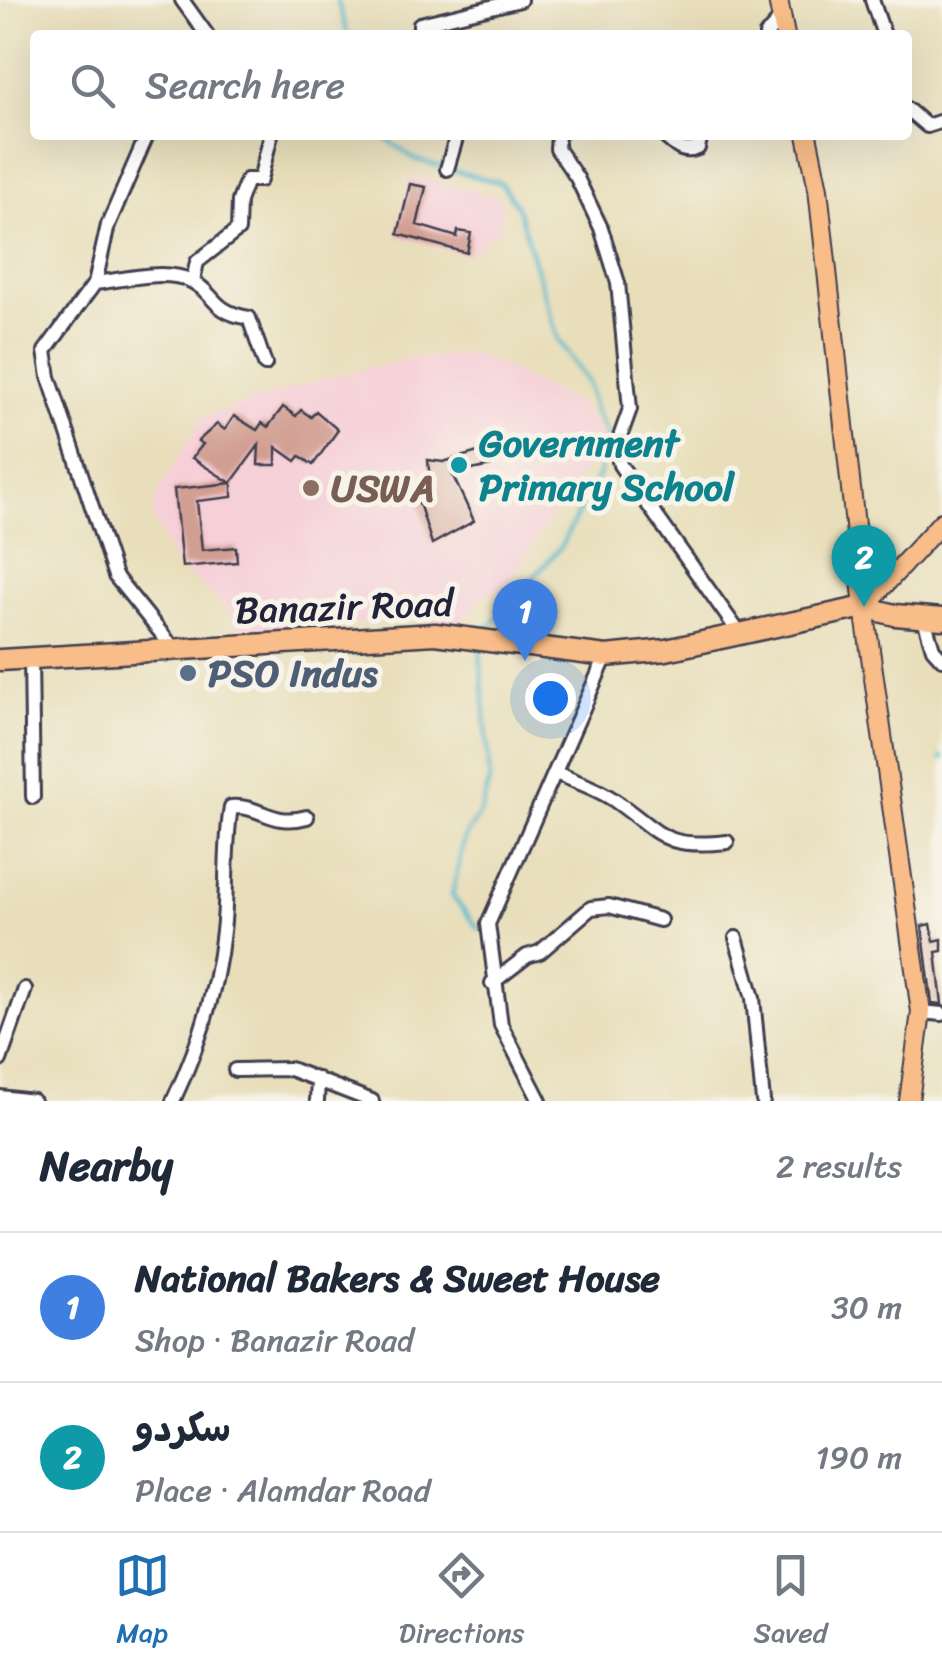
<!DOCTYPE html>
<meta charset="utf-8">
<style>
:root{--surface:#fff;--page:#f2f2f3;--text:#1f2937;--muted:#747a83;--line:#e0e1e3;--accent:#1f6fb2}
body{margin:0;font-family:Sriracha,"Playpen Sans Arabic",sans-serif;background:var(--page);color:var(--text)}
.you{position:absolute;left:550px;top:698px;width:35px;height:35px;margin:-25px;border:8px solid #fff;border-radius:50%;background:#1a73e8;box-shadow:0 0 0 15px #1a73e833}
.badge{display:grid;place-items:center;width:65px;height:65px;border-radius:50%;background:var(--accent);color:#fff;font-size:32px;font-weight:700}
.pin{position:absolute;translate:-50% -82px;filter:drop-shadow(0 2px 5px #0008)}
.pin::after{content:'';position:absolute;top:52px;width:35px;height:30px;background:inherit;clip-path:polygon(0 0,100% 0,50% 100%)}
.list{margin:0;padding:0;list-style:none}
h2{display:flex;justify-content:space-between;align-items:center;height:130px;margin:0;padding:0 40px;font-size:42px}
h2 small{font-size:32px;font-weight:400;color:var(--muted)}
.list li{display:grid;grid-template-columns:65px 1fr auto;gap:30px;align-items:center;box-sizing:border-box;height:150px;padding:0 40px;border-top:2px solid var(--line)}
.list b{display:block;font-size:38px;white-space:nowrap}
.list p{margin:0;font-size:32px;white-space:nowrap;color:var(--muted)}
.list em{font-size:32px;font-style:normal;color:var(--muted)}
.icon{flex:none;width:55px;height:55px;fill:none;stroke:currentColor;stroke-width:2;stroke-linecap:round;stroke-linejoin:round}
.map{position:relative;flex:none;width:942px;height:1101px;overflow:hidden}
.search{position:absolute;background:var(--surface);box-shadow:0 10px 40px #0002;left:30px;right:30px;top:30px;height:110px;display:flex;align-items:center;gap:25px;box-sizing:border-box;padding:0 35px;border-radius:10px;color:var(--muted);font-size:38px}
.sheet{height:430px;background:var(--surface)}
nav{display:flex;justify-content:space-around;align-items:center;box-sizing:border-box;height:140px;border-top:2px solid var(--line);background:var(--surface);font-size:28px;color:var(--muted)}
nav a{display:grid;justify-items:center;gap:5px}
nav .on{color:var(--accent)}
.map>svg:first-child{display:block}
.built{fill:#f6cfd7}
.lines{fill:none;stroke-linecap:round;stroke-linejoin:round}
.stream{stroke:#4db7cb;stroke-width:4}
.building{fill:#d19e92}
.minor-casing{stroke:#403e4e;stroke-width:18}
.major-casing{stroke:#403e4e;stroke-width:22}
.highway-casing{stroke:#403e4e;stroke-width:25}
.minor{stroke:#fff;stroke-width:12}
.major{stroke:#f8bd89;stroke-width:18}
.highway{stroke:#f8bd89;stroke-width:20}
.culture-dot{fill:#0f9aa8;stroke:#f7f3e8;stroke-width:4}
.education-dot{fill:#8d6e63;stroke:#f7f3e8;stroke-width:4}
.service-dot{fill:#5c6f8a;stroke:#f7f3e8;stroke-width:4}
.labels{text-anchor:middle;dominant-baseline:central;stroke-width:10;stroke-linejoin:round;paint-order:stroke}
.culture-label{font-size:38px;font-weight:bold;fill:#0d838f;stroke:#f7f3e8;text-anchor:start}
.education-label{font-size:38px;font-weight:bold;fill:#785e54;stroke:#f7f3e8;text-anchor:start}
.street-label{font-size:38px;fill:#22223b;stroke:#f7f3e8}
.service-label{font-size:38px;font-weight:bold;fill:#4e5e75;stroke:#f7f3e8;text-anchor:start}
</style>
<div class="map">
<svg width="942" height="1101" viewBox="0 0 942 1101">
<rect width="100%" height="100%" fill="#f7f3e8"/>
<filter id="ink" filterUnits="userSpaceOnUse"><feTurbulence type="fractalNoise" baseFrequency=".01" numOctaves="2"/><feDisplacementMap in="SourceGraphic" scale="20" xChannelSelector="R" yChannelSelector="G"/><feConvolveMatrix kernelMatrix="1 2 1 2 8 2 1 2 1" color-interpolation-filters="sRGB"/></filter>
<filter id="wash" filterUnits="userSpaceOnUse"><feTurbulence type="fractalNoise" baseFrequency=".0048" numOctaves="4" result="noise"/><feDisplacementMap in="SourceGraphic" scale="40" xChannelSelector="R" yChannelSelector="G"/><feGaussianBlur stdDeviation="2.25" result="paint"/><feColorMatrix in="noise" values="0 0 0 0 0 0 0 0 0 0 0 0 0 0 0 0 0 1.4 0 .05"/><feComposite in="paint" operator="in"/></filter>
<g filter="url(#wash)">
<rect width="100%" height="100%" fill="#e8deba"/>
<path class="built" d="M410 175 496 196 503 205 499 232 484 237 483 243 467 255 396 236Z
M476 354 579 404 608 443 572 485 508 582 479 601 459 625 400 618 243 640 229 611 174 562 152 516 159 490 203 417 322 379 411 358Z"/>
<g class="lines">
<path class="stream" d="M337 0 348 35
M381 135 414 159 442 167
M452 170 501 183 517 206 558 339 588 383 594 410 607 435 599 474 560 548 488 628
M942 757V759
M479 929 452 896 464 838 481 812 490 778 480 649
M505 982 511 1031
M524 1057 549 1101"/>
</g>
<g id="blocks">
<path class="building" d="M410 184 426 187 417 225 457 237 458 231 471 233 467 253 398 234Z
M283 407 296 416 301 410 311 417 316 411 338 430 313 465 300 456 296 461 276 447V465H258L259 445 231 483 192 458 203 444 198 441 217 424 225 430 234 416 257 430 262 423 268 427Z
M485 450 491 466 452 474 474 521 432 544 414 487 430 482 428 460 443 462Z
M232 483V497L197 501 202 550 236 547 237 562 182 567 174 489Z
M931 924 934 941 942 939V951L936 952 942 1004 932 1003 922 926Z"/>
</g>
</g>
<g filter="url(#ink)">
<use href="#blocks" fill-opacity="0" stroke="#403e4e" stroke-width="2.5"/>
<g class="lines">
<g class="minor-casing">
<path id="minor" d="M182 0 207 35
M872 0 884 35
M420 35V24L520 0
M766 35 781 18
M907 109 927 126 942 121
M147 135 108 225 95 283 45 351 49 377 115 576 174 649
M558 135 557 149 577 178 601 228 618 283 630 409 616 448 620 465 740 634
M663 135C675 145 682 155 698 148L701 135
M447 169 457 135
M193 281 197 262 238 230 239 201 247 180H260L271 135
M95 283C122 280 166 268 191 281 215 292 211 312 249 318L265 364
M924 619 933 649 942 659
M31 658 33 797
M556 773C574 781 597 788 614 800 663 834 661 849 727 842
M736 938 753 998 763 1101
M492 983 527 956 540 952 591 908 609 906 660 920
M921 1012 942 1014
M0 1060 25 989
M235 1070 290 1069 372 1101
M0 1097 33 1101
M173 1101C198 1048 217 990 223 931 228 890 224 848 231 807 262 805 271 827 307 817
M317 1101 318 1079
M540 1101 501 1025 488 924 606 656"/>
</g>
<g class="major-casing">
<path id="major" d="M778 0 785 35
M807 135 818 189 864 607 921 1012 909 1101
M864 607 942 522"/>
</g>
<g class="highway-casing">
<path id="highway" d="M0 660 435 634 606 656 666 650 864 607 895 615 942 619"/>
</g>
<use href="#minor" class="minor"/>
<use href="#major" class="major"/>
<use href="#highway" class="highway"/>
</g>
</g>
<circle class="culture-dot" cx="459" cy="465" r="10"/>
<circle class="education-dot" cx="311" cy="488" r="10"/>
<circle class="service-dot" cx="188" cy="673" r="10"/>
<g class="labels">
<g class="culture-label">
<text x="479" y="443">Government<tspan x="479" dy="44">Primary School</tspan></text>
</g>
<g class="education-label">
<text x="331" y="488">USWA</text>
</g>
<g class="street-label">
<text transform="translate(344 607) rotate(-2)">Banazir Road</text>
</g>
<g class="service-label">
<text x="208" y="673">PSO Indus</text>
</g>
</g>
</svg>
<div class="you"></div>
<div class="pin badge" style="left:525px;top:661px;background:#3f7fe0">1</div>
<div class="pin badge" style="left:864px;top:607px;background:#0f9aa8">2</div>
<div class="search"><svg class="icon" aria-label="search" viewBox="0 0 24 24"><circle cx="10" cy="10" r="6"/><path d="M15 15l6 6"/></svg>Search here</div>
</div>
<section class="sheet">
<h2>Nearby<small>2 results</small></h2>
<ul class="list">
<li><span class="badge" style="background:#3f7fe0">1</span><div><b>National Bakers &amp; Sweet House</b><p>Shop · Banazir Road</p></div><em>30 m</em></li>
<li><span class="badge" style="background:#0f9aa8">2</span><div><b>سکردو</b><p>Place · Alamdar Road</p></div><em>190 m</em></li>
</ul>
</section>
<nav>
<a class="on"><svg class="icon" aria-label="map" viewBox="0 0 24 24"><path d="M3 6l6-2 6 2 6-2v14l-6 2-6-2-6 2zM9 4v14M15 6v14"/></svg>Map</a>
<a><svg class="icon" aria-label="directions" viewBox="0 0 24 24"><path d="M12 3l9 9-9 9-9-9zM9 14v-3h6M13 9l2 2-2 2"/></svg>Directions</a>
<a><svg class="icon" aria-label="saved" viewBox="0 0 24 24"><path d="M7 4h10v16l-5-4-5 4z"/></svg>Saved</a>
</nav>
